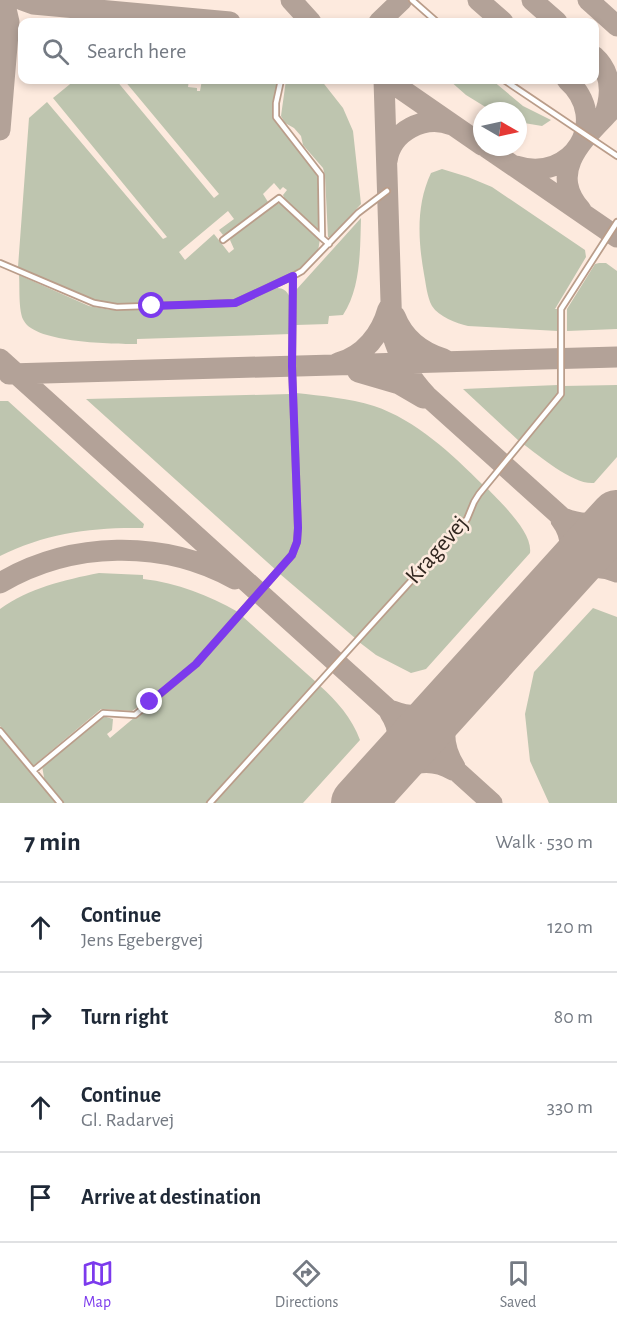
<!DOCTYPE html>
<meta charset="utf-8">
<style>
:root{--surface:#fff;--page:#f2f2f3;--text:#1f2937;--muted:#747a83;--line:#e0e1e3;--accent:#7c3aed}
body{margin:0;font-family:"Alegreya Sans",sans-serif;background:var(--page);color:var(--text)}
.compass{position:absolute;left:473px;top:102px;width:54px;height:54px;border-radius:50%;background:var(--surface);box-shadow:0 3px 9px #0003;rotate:99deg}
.stop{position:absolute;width:18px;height:18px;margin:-14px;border:4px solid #7c3aed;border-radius:50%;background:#fff}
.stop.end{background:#7c3aed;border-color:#fff;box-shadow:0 2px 6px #0008}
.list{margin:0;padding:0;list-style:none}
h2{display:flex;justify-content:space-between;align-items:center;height:78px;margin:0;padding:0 24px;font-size:26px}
h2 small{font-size:20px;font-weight:400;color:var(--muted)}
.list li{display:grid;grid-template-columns:39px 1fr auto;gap:18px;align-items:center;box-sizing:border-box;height:90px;padding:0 24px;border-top:2px solid var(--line)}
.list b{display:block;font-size:22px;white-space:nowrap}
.list p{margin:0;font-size:20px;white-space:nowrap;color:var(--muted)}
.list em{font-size:20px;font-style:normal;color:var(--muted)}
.icon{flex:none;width:33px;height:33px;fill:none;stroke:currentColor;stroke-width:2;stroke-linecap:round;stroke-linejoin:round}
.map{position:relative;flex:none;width:617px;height:803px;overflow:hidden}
.search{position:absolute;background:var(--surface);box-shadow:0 3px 9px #0003;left:18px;right:18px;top:18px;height:66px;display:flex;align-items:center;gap:15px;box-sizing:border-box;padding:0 21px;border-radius:12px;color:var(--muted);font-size:22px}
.sheet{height:438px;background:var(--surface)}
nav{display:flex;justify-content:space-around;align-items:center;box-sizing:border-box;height:84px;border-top:2px solid var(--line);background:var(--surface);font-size:16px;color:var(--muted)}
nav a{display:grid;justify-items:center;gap:3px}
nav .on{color:var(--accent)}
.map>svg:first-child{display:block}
.green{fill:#bec5af}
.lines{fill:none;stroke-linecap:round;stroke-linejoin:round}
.taxiway{stroke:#b3a298;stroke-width:21}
.runway{stroke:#b3a298;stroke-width:54}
.service-casing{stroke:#ba9d8a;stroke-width:8}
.service{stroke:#fff;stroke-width:4.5}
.route{stroke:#7c3aed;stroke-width:8}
.labels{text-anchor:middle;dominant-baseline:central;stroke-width:5;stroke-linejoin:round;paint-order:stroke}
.street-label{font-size:24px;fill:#322720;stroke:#fdeade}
</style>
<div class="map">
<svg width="617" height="803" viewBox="0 0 617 803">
<rect width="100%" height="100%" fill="#fdeade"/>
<path class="green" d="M75 80H116L214 198 219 194 124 80H189L188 87 197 88V91H200L202 80H278L272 113 273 116 278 125 315 171 318 179 320 233 285 200 283 195 287 190 283 187 280 190 274 183 263 194 268 202 227 234 223 235 219 230 234 219 228 211 179 252 185 260 214 234 229 253 234 249 230 240 232 237 277 203 282 204 320 239 318 251 306 264 295 271 234 300 122 304 102 303 18 267 29 118 47 102 163 239 167 237 53 98Z
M286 80H321L343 108 353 131 361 204 331 237H328L325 176 323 168 303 145 301 136 294 128 285 123 281 116Z
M449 80H492L523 106 551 120 542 126 518 122V111H492L466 95Z
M442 169 468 177 492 187 585 250 586 257 555 309H558V331L468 326C456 323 439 317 432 306 427 297 426 284 424 274 418 240 416 205 431 173Z
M361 218C360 250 361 288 343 315L329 316 328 324 296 325V290Z
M599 263H606L617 271V329L567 331V309L595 264Z
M19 275 89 306 111 310 237 305 277 288C297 288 291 320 291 334L137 339V344C114 344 36 343 24 321 18 312 20 286 19 275Z
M558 385 557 396 519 441 463 389Z
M617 385V457L594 483C573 485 540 456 523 444L560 399 563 394V386Z
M296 393C322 396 349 398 374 406 416 420 452 454 483 485L472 499 465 518 355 638 280 574 298 551 300 541Z
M290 394 295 531 292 552 276 570 86 399Z
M0 401H8L144 524 143 528C92 527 46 533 0 556Z
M487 488C501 503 533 532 530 553L426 669 411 673 376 655 359 642 468 522 478 499Z
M99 573 143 575V579C178 583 208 595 238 612L195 660 138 707 132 711 101 709 33 766 0 726V609C29 588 64 580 99 573Z
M593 608 617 617V803H549L530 761 525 714 534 672Z
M242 616 316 682 206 803H62L45 783 42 766 103 716 113 719 112 730 107 734 110 738 198 664Z
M319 685C337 701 352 718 360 740L303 803H212Z
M0 735 7 743 56 803H0Z"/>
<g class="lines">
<path class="taxiway" d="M22 0 33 4 230 22
M291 0 311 22
M478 0 503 22
M532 0 557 22
M588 0 617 26
M379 22 402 0
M594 56C613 73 612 97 603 119
M384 80 392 333C399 358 409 377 427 396L617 567
M388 80 482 145
M0 130 9 22 4 0
M486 147 617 237
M387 161C391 131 425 114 452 125
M516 166C572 184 612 120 567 80
M581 210C544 168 590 134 617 104
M395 316C404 339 421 352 444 359
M0 359 492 803
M338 363C364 356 381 334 388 309
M358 372 399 384 423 398
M9 374 617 357
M563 518C582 526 601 525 617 513
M617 524 613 541 617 561
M0 583C71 541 163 539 235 579
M557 583C576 570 594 562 617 572
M556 584C570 564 577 541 561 520
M393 711C420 721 433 714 453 696
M455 767C435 735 447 711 467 683
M382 775C405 765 429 755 453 770
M382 775C396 756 405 735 390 713"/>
<path class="runway" d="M358 803 617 517"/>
<g class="service-casing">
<path id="service" d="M412 0 437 22
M281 80 276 103V117L321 175 322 238 329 244
M504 80 617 156
M223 240 279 198 322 238
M0 263 94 303 117 307 235 303 293 276
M0 731 60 803
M34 770 103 713 135 715 196 664 292 555 297 542 298 528 292 366 293 276 302 271 358 213 387 191
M210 803 467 519 474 502 479 494 557 399 561 394V309L617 222"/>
</g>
<use href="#service" class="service"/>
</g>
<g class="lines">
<path class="route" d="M150 702 196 664 292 555 297 542 298 528 292 366 293 276 235 303 152 306"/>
</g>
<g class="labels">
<g class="street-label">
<text transform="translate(437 550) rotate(-49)">Kragevej</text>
</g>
</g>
</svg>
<svg class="compass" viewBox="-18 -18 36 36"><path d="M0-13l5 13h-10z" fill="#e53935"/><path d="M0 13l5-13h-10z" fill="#747a83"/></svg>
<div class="stop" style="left:152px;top:306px"></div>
<div class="stop end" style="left:150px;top:702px"></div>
<div class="search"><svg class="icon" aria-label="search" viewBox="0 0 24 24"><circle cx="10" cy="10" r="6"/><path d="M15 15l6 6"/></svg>Search here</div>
</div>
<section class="sheet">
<h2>7 min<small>Walk · 530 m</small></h2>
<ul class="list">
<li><svg class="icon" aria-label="ahead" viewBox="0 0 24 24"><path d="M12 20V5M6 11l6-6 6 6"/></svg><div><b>Continue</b><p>Jens Egebergvej</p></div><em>120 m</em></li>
<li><svg class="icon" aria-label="right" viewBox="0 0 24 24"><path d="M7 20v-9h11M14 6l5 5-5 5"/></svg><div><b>Turn right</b></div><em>80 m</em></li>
<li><svg class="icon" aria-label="ahead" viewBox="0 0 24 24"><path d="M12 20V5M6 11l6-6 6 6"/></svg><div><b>Continue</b><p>Gl. Radarvej</p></div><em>330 m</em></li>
<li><svg class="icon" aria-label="arrive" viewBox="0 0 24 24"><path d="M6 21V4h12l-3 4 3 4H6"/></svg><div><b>Arrive at destination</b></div></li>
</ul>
</section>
<nav>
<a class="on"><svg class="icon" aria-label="map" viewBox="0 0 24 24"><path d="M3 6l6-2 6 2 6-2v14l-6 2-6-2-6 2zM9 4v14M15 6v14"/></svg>Map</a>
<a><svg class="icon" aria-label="directions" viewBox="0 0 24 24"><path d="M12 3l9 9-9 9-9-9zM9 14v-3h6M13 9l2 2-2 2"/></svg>Directions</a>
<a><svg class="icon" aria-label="saved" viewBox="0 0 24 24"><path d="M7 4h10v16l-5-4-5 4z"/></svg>Saved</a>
</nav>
